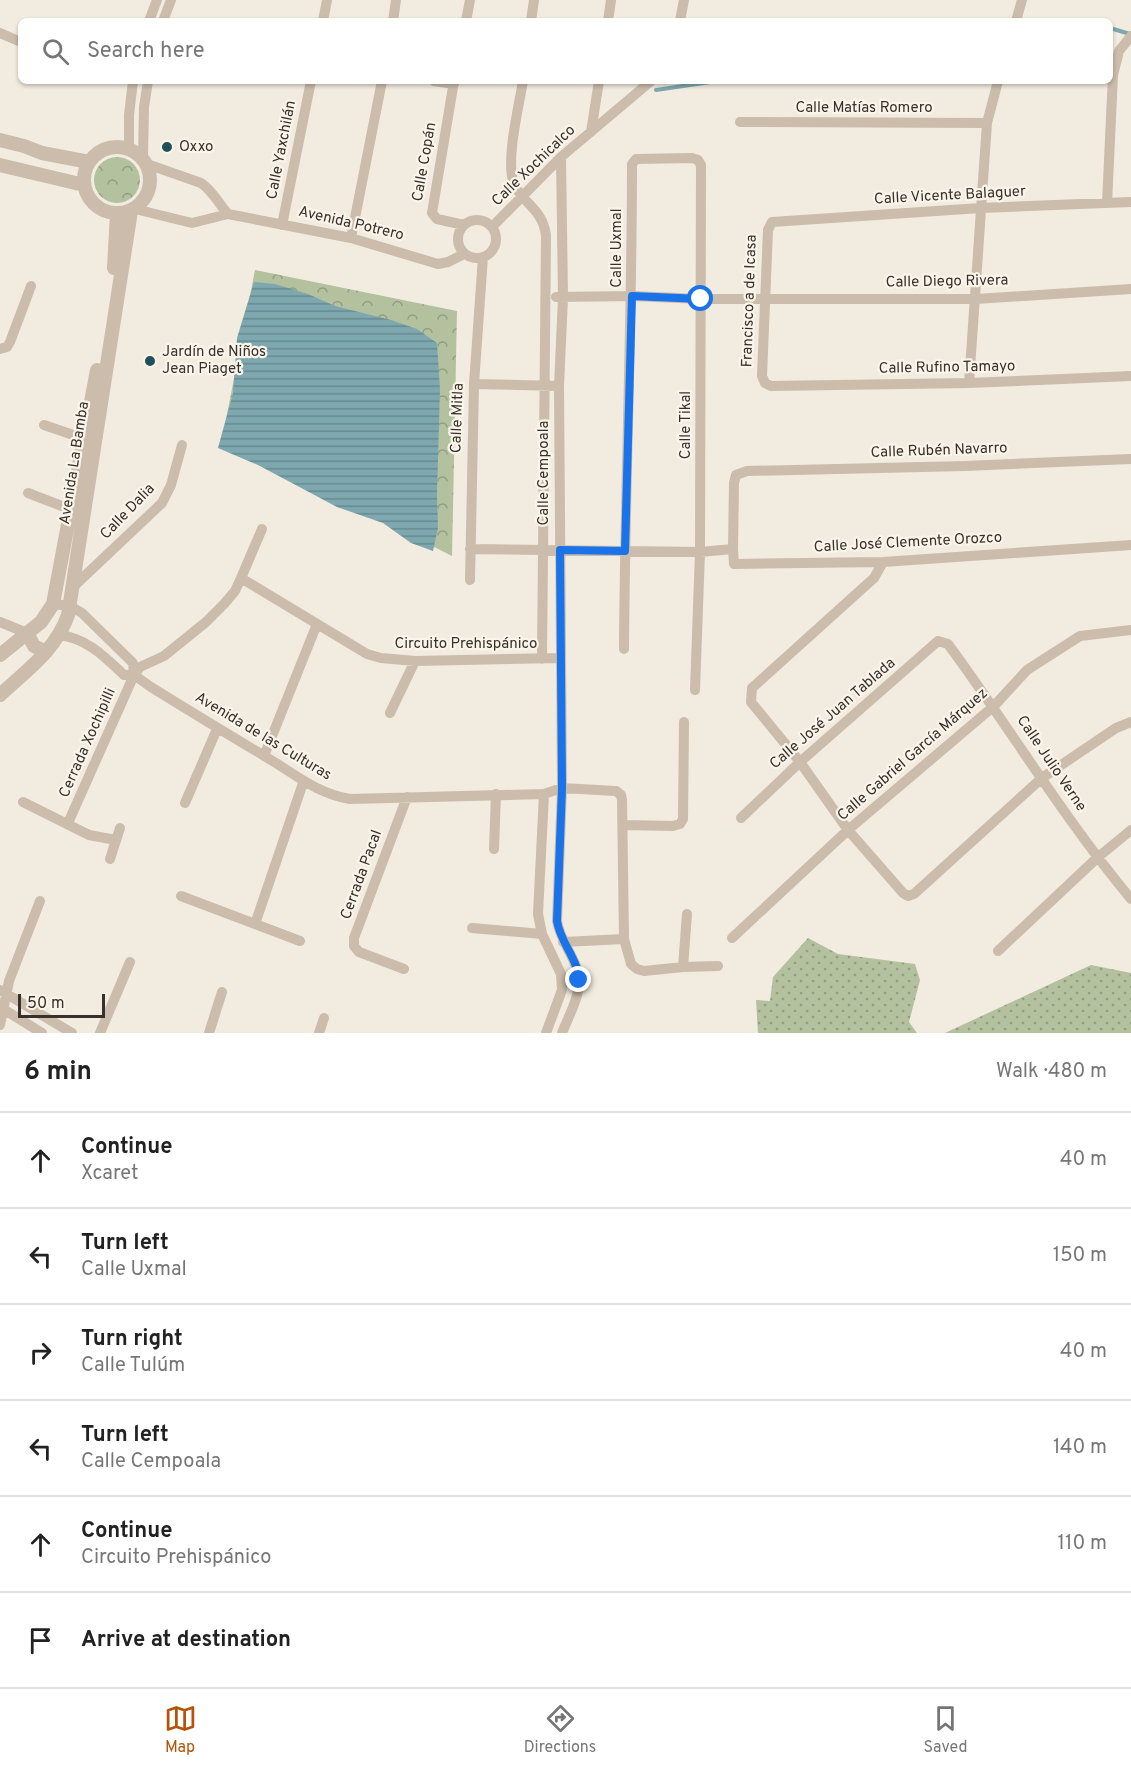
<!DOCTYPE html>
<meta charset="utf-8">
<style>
:root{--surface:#fff;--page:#f6f6f6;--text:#222;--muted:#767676;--line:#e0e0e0;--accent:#b45309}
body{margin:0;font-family:Overpass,sans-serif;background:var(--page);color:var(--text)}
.scale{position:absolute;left:18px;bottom:15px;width:87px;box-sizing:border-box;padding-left:6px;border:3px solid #38302a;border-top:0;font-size:16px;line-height:21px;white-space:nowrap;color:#38302a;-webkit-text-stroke:4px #faf5eb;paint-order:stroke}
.stop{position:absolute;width:18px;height:18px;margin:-14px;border:4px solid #1a73e8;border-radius:50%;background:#fff}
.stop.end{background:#1a73e8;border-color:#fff;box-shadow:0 2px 6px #0008}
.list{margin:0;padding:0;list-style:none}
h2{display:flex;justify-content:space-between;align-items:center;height:78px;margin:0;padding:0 24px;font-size:26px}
h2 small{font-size:20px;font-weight:400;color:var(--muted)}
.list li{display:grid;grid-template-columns:39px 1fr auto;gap:18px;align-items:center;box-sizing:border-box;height:96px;padding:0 24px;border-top:2px solid var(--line)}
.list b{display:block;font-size:22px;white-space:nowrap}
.list p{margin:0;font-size:20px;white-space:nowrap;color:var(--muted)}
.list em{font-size:20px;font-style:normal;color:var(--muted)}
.icon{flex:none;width:33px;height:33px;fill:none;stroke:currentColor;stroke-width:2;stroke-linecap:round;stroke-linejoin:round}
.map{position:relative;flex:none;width:1131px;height:1033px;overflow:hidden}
.search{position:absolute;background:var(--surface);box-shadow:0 2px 4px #0004;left:18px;right:18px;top:18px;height:66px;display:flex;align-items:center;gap:15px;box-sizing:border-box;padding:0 21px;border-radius:9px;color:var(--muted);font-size:22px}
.sheet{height:654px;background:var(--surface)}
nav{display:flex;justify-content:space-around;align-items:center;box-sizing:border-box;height:84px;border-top:2px solid var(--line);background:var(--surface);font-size:16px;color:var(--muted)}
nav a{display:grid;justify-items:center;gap:3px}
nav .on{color:var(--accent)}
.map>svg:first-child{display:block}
.grass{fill:url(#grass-dots)}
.park{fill:url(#park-crowns)}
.water{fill:url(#water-rules)}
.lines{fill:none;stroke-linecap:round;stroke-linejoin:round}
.stream{stroke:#7ea8af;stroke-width:4}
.minor{stroke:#cbbcab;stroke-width:10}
.tertiary{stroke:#cbbcab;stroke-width:14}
.route{stroke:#1a73e8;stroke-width:8}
.poi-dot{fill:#205059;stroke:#faf5eb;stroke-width:2}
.labels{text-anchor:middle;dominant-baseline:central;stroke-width:4.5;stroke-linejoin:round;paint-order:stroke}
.street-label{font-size:15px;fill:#38302a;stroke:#faf5eb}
.poi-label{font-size:15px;fill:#38302a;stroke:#faf5eb;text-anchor:start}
</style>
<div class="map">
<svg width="1131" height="1033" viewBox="0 0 1131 1033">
<defs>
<pattern id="grass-dots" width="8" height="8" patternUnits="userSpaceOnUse" patternTransform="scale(1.5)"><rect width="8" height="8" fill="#b3c19f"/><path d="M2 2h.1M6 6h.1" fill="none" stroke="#939d82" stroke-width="1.8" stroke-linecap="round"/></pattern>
<pattern id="park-crowns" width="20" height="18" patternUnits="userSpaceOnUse" patternTransform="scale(1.5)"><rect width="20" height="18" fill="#b3c19f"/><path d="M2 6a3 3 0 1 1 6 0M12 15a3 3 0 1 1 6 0" fill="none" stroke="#939d82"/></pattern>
<pattern id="water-rules" width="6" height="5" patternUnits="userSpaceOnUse" patternTransform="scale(1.5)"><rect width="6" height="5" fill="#7ea8af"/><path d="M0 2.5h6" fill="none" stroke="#68898f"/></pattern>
</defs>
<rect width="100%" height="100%" fill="#f2ebdf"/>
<path class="grass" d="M808 938 838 954 915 964 920 980 909 1022 917 1033H758L756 1000 770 1001 773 977Z
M1091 965 1131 973V1033H945Z"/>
<path class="park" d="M94 180a23 23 0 1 1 46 0a23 23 0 1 1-46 0Z
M255 270 457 311 452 556 222 440Z"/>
<path class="water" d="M254 282 275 284 308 294 335 306 391 320 417 329 437 343 440 389 437 494 438 528 433 551 411 543 383 523 337 507 258 465 218 448 233 393 237 338Z"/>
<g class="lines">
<path class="stream" d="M1110 28 1130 34
M656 90 717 81"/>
<path class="minor" d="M149 21 157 0
M163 21 171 0
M323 21 327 0
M393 21 396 0
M466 21 470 0
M531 21 534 0
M608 21 611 0
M680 21 684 0
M1016 21 1022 0
M0 33 21 42
M434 81 454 84
M454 81 432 213 437 219 464 225
M523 81C519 106 505 162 514 184 523 204 542 208 546 235L542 659
M740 122 987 123
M591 132 599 81
M125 148 129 142V115L133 81
M561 157 563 297 559 386 562 788 557 921C560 939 571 952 577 969 585 988 569 1015 562 1033
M143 158 144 107 148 81
M147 164 201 183C212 190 219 204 228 214
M1131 202 981 208 772 222 768 230 762 376 765 383 771 386 969 383 1131 376
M1107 203 1113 75 1119 51 1131 36
M135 209 192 223 228 214 351 238 438 264 448 262 464 254
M458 239a19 19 0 1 1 38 0a19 19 0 1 1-38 0Z
M282 225 311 81
M492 227 561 157 651 81
M351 238 382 81
M556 297 632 296 701 299H976L1131 289
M0 349 7 347 10 342 31 286
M969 383 987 123 998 81
M474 384 559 386
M44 425 85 439
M28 493 72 510
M470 549 700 552 733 549 734 564 883 562 1131 545
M733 549 734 483 736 475 747 471 965 466 1131 459
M883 562 874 578 752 688 751 702 800 762 848 830 903 893 908 896 914 894 1042 778 1116 728 1131 722
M241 578 367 654 381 658 415 661 560 658
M470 580 474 384 483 257
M73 587 162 503 171 485 182 445
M53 604 70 606 82 613 133 663 134 675
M0 622 27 633
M59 635C87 638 105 657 124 675H134L151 687C191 712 231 736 271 760 299 777 317 793 350 799L544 794 562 788 616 791 621 795 622 800 624 939 631 964 637 969 644 971 683 967 718 966
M624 649C625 487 632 325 632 164L636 159 692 158 698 160 701 165 700 552 695 690
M390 713 415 661
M264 756 317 624
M544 794 538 914 542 934 561 974 562 990 546 1033
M23 802 89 835 116 840
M185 803 217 729
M741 818 800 762 938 641 948 644C1010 728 1064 819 1131 899
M68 823 134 675 140 667 164 656 206 622 224 604 235 591 241 578 262 529
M623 825 673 826 680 824 683 819 684 722
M494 849 496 794
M110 859 120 828
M181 896 300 941
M255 924 303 783
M472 928 542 934
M732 938 848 830 994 706 1027 670 1080 636 1131 630
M563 942 624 939
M998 951 1097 858 1131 830
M683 967 687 914
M404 969 359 952 354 946V938L407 797
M0 990 72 1033
M0 1007 42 1033
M0 1025 9 981 40 901
M100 1033 130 962
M209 1033 222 992
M319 1033 324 1018"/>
<path class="tertiary" d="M0 140 24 146 42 153 89 162
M84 180a33 33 0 1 1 66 0a33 33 0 1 1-66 0Z
M0 165 84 185
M114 268 117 214
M27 633 34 646 46 652
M0 655 41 622 53 604 97 370
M0 695C26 671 56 650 68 615L131 211"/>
</g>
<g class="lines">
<path class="route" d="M579 980C578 959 560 942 557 921L562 788 560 550 625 551 632 296 701 299"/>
</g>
<g class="poi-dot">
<circle cx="167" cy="147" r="6"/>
<circle cx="150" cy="361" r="6"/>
</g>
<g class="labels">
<g class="street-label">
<text x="864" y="108">Calle Matías Romero</text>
<text transform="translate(282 150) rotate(-79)">Calle Yaxchilán</text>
<text transform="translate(425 162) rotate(-80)">Calle Copán</text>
<text transform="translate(534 166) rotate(-44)">Calle Xochicalco</text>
<text transform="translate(950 196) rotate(-3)">Calle Vicente Balaguer</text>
<text transform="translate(351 224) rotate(13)">Avenida Potrero</text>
<text transform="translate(617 248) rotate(-90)">Calle Uxmal</text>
<text transform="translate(947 282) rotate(-1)">Calle Diego Rivera</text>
<text transform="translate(750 301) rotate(-88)">Francisco a de Icasa</text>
<text transform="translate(947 368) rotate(-1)">Calle Rufino Tamayo</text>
<text transform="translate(458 418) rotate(-88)">Calle Mitla</text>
<text transform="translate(686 425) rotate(-90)">Calle Tikal</text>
<text transform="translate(939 451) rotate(-2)">Calle Rubén Navarro</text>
<text transform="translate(75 463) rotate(-81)">Avenida La Bamba</text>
<text transform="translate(544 473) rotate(-90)">Calle Cempoala</text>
<text transform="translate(128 512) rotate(-46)">Calle Dalia</text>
<text transform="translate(908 543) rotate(-3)">Calle José Clemente Orozco</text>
<text x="466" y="644">Circuito Prehispánico</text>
<text transform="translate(833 714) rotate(-41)">Calle José Juan Tablada</text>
<text transform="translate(263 737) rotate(31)">Avenida de las Culturas</text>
<text transform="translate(88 743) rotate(-66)">Cerrada Xochipilli</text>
<text transform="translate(913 755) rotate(-41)">Calle Gabriel García Márquez</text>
<text transform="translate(1051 764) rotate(56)">Calle Julio Verne</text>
<text transform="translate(362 875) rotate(-70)">Cerrada Pacal</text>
</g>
<g class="poi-label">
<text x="179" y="147">Oxxo</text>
<text x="162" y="352">Jardín de Niños<tspan x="162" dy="17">Jean Piaget</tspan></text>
</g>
</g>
</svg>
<div class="scale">50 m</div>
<div class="stop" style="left:701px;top:299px"></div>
<div class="stop end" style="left:579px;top:980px"></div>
<div class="search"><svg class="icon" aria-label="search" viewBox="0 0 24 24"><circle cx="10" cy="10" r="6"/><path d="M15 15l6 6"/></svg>Search here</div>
</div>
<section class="sheet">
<h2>6 min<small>Walk · 480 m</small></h2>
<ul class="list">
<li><svg class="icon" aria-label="ahead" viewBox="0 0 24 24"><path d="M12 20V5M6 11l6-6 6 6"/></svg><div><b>Continue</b><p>Xcaret</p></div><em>40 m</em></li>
<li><svg class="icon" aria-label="left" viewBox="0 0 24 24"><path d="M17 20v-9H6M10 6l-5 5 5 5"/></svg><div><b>Turn left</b><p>Calle Uxmal</p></div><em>150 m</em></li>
<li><svg class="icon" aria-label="right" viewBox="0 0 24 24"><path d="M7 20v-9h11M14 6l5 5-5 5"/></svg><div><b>Turn right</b><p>Calle Tulúm</p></div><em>40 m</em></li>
<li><svg class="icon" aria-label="left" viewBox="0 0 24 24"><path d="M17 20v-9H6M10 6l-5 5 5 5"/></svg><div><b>Turn left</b><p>Calle Cempoala</p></div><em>140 m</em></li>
<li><svg class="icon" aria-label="ahead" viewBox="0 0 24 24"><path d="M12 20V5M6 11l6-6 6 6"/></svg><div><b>Continue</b><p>Circuito Prehispánico</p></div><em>110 m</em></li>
<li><svg class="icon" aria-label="arrive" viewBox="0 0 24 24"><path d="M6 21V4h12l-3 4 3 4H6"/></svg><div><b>Arrive at destination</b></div></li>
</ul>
</section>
<nav>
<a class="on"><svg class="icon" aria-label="map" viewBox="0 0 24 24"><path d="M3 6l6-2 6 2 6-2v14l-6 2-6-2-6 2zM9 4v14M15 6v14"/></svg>Map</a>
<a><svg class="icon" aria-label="directions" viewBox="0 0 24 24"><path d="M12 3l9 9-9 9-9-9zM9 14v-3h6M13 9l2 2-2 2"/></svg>Directions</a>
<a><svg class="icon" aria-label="saved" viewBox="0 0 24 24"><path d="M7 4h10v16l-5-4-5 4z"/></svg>Saved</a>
</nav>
